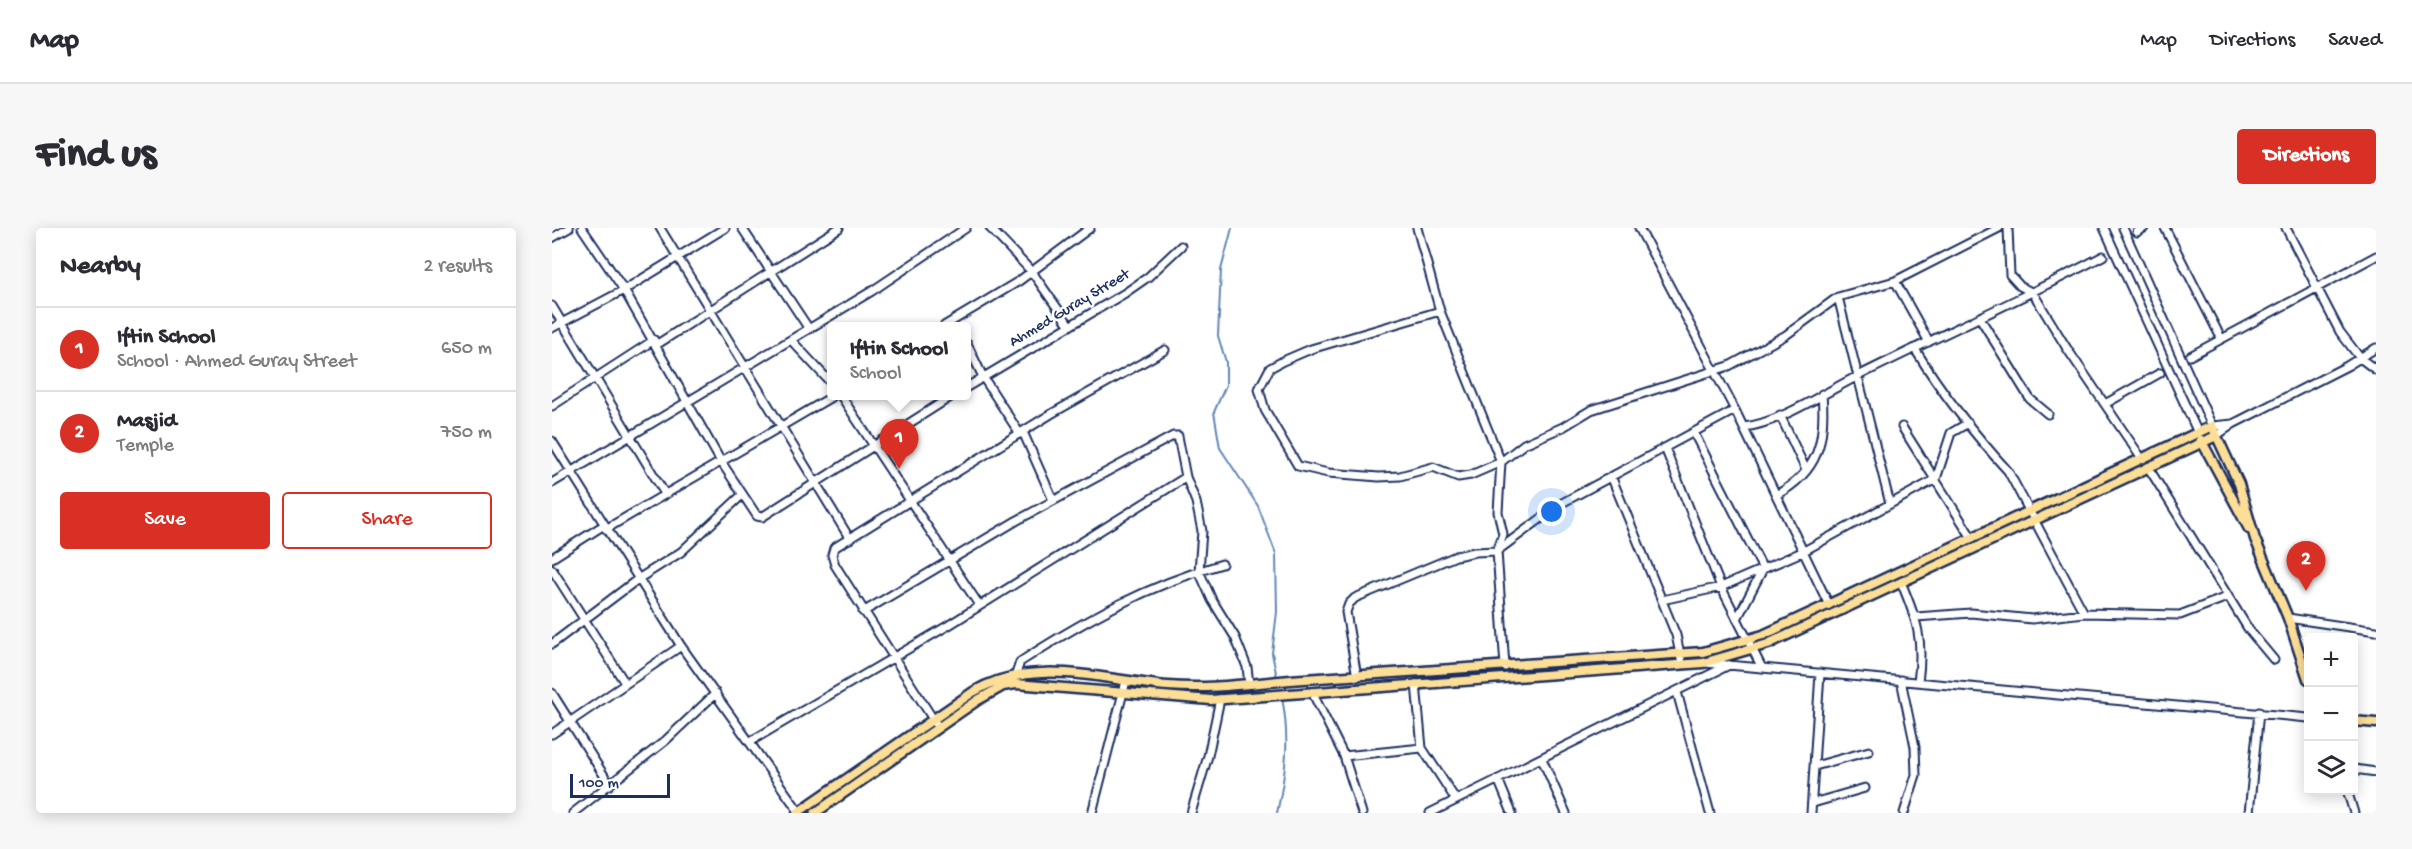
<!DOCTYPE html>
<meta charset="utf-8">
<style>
:root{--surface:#fff;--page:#f7f7f7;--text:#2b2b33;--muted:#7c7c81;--line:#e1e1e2;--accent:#d93025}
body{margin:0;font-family:"Gochi Hand",sans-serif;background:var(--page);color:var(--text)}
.controls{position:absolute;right:18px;bottom:18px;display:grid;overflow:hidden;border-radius:6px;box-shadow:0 3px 15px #0003}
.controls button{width:54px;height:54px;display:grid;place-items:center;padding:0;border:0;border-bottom:2px solid var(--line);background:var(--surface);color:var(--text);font:30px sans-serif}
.scale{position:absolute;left:18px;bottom:15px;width:100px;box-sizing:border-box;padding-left:6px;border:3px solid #1b2f5e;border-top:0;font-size:16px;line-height:21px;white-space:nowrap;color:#1b2f5e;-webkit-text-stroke:4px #fff;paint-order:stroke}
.you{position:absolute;left:1000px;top:284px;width:21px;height:21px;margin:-15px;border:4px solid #fff;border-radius:50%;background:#1a73e8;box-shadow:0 0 0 9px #1a73e833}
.badge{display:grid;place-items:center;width:39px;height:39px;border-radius:50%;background:var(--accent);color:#fff;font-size:20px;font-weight:700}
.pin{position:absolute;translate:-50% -50px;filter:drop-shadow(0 2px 3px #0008)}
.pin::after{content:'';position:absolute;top:32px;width:21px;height:18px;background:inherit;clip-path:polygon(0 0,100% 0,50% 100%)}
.popup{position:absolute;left:275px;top:94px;width:144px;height:78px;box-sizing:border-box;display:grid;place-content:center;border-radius:6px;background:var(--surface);filter:drop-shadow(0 2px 4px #0005);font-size:20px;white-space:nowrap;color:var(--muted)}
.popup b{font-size:22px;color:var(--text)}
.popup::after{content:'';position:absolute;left:50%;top:100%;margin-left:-12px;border:12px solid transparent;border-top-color:var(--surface)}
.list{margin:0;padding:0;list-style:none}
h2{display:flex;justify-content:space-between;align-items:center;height:78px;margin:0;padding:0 24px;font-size:26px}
h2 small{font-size:20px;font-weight:400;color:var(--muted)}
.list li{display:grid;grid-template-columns:39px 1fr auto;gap:18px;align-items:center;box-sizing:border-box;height:84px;padding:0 24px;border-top:2px solid var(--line)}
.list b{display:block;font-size:22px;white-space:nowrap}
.list p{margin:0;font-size:20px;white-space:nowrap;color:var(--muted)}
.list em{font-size:20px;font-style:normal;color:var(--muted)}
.actions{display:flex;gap:12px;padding:18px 24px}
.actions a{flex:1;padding:14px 0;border:2px solid var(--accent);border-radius:6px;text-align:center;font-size:21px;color:var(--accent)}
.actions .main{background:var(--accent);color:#fff}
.icon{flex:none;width:33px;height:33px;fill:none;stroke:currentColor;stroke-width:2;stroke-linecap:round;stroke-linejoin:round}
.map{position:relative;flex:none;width:1824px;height:585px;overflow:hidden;border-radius:6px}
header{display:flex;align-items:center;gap:36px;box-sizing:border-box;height:84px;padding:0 30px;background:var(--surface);border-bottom:2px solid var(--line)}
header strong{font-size:28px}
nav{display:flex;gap:33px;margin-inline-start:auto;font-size:21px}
.intro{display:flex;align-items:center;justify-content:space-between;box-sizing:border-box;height:144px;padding:0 36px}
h1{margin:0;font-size:42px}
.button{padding:15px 27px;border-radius:6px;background:var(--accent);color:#fff;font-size:21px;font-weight:700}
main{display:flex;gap:36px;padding:0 36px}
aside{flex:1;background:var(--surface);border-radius:6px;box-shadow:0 3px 15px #0003}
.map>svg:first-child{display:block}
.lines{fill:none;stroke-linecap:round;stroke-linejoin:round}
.stream{stroke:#6287b4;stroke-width:2}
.minor-casing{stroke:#1b2f5e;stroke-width:11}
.major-casing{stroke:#1b2f5e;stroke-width:13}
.minor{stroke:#fff;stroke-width:7}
.major{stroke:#fdde96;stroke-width:8}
.labels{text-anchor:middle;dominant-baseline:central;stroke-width:5;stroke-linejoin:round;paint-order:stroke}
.street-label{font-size:16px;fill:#1b2f5e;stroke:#fff}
</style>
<header>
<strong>Map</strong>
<nav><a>Map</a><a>Directions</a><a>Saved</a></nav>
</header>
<div class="intro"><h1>Find us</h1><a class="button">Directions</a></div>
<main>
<aside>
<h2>Nearby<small>2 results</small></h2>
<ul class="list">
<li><span class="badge">1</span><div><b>Iftin School</b><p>School · Ahmed Guray Street</p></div><em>650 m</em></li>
<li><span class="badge">2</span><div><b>Masjid</b><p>Temple</p></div><em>750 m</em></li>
</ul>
<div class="actions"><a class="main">Save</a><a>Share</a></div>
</aside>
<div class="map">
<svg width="1824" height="585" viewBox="0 0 1824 585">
<rect width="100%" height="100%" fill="#fff"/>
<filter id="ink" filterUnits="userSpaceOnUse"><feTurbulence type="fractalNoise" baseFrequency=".0167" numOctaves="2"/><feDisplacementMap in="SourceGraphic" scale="12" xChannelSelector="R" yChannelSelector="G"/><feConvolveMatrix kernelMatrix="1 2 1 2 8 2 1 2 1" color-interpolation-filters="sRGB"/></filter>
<g filter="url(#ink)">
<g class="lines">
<path class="stream" d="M680 0 669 42 666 108 674 134V157L662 184 668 220 706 278 724 326 725 384 720 425 725 450
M725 585C734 545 738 510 730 470"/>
<g class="minor-casing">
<path id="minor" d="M30 0 72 62 168 232 205 288 210 289 400 168
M108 0 298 311
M190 0 257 101
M438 0 480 44 518 98
M865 0 888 83 949 234 946 284 951 306 945 323 953 439
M1087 0 1183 182 1277 377
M1456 0 1458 47 1468 58 1481 65 1514 119 1590 231
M1552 0 1646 205
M1571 0 1660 198 1681 196
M1613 0 1669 110
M1734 0 1788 104 1808 130 1824 142
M1585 4 1592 0
M0 10 17 0
M1343 53 1377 114
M1286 69 1338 276
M0 78 113 266
M888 83 759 121 731 133 718 140 707 161 713 182 746 238 776 245 827 249 848 248 881 239 906 249 919 247 949 234 972 216 1011 199 1039 182 1177 138 1234 107 1286 69 1343 53 1447 0
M1428 90 1478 171 1496 186
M392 98 467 53 538 0
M0 100 72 62 173 0
M239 112 280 156
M415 116 431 149 468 206
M104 117 287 0
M1363 121C1390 165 1421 205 1456 243L1532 385
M1638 128 1824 28
M415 159 573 65 596 49 629 18
M289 168 427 377
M1553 176 1608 145
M0 178 102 112
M1228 187 1254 242
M1192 199C1225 196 1272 165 1304 149 1386 108 1470 71 1551 28
M1350 199 1420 310
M471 204 501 272
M1142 205 1211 341 1185 391
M1664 208 1681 196 1795 138 1824 120
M0 213 129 418 248 585
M1113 220 1169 359 1210 440 1756 490
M1596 239 1697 402 1722 432
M1059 248 1124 407 1130 436
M0 255 320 63 414 0
M1224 267C1267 244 1274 212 1270 166
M54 301 281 168
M0 330 52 297
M0 341 73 455
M1349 354C1365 392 1372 412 1366 454
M1110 372 1169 359 1250 324 1384 251 1399 205 1416 195
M311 384 464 293 621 208H626L634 249 644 274 650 303 647 343 660 372 683 409 695 439 697 456
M1364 389 1419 385 1480 391 1532 385 1628 387 1675 369
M1736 390 1824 403
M0 416 86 351 129 324 190 267
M1153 435 1210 440
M464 446 468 434C533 392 594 358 670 336
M805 449 794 384 797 376 803 370 904 328 923 324 945 323 1010 275 1183 182
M1349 452 1363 519 1364 547 1352 585
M864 456 870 520
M760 464 792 528 810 585
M1125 464 1158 585
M0 465 58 557
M386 499 283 337 280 327 282 320 499 186 613 122
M0 506 129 418
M199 513 397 397 634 249
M792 528 870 520 904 572
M990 531 1014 585
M1263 538 1317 523
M1802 541 1824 544
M946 551 960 585
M1795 562 1802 585
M1261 575 1313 560
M21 585 113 513 164 465
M540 585 574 453
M639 585 656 528 668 471
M878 585 1177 437
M1259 585 1268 445
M1697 585 1707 484"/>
</g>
<g class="major-casing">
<path id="major" d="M1649 212 1697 301
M1802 493 1824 495
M245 585 421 464C482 428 550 452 616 458 662 462 707 454 752 451 885 443 1018 434 1151 424L1211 407 1660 198 1687 256 1703 311 1736 390 1756 451
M263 585 426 472 451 458 464 456 659 472 1151 435 1216 416 1664 208"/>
</g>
<use href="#minor" class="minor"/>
<use href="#major" class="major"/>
</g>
</g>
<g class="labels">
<g class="street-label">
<text transform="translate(518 81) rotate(-31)">Ahmed Guray Street</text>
</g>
</g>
</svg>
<div class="controls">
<button>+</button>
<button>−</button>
<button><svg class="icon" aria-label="layers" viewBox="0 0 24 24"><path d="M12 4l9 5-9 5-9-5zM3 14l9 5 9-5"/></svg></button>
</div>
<div class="scale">100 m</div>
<div class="you"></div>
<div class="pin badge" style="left:347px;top:241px">1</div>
<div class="popup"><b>Iftin School</b>School</div>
<div class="pin badge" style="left:1754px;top:363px">2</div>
</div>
</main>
